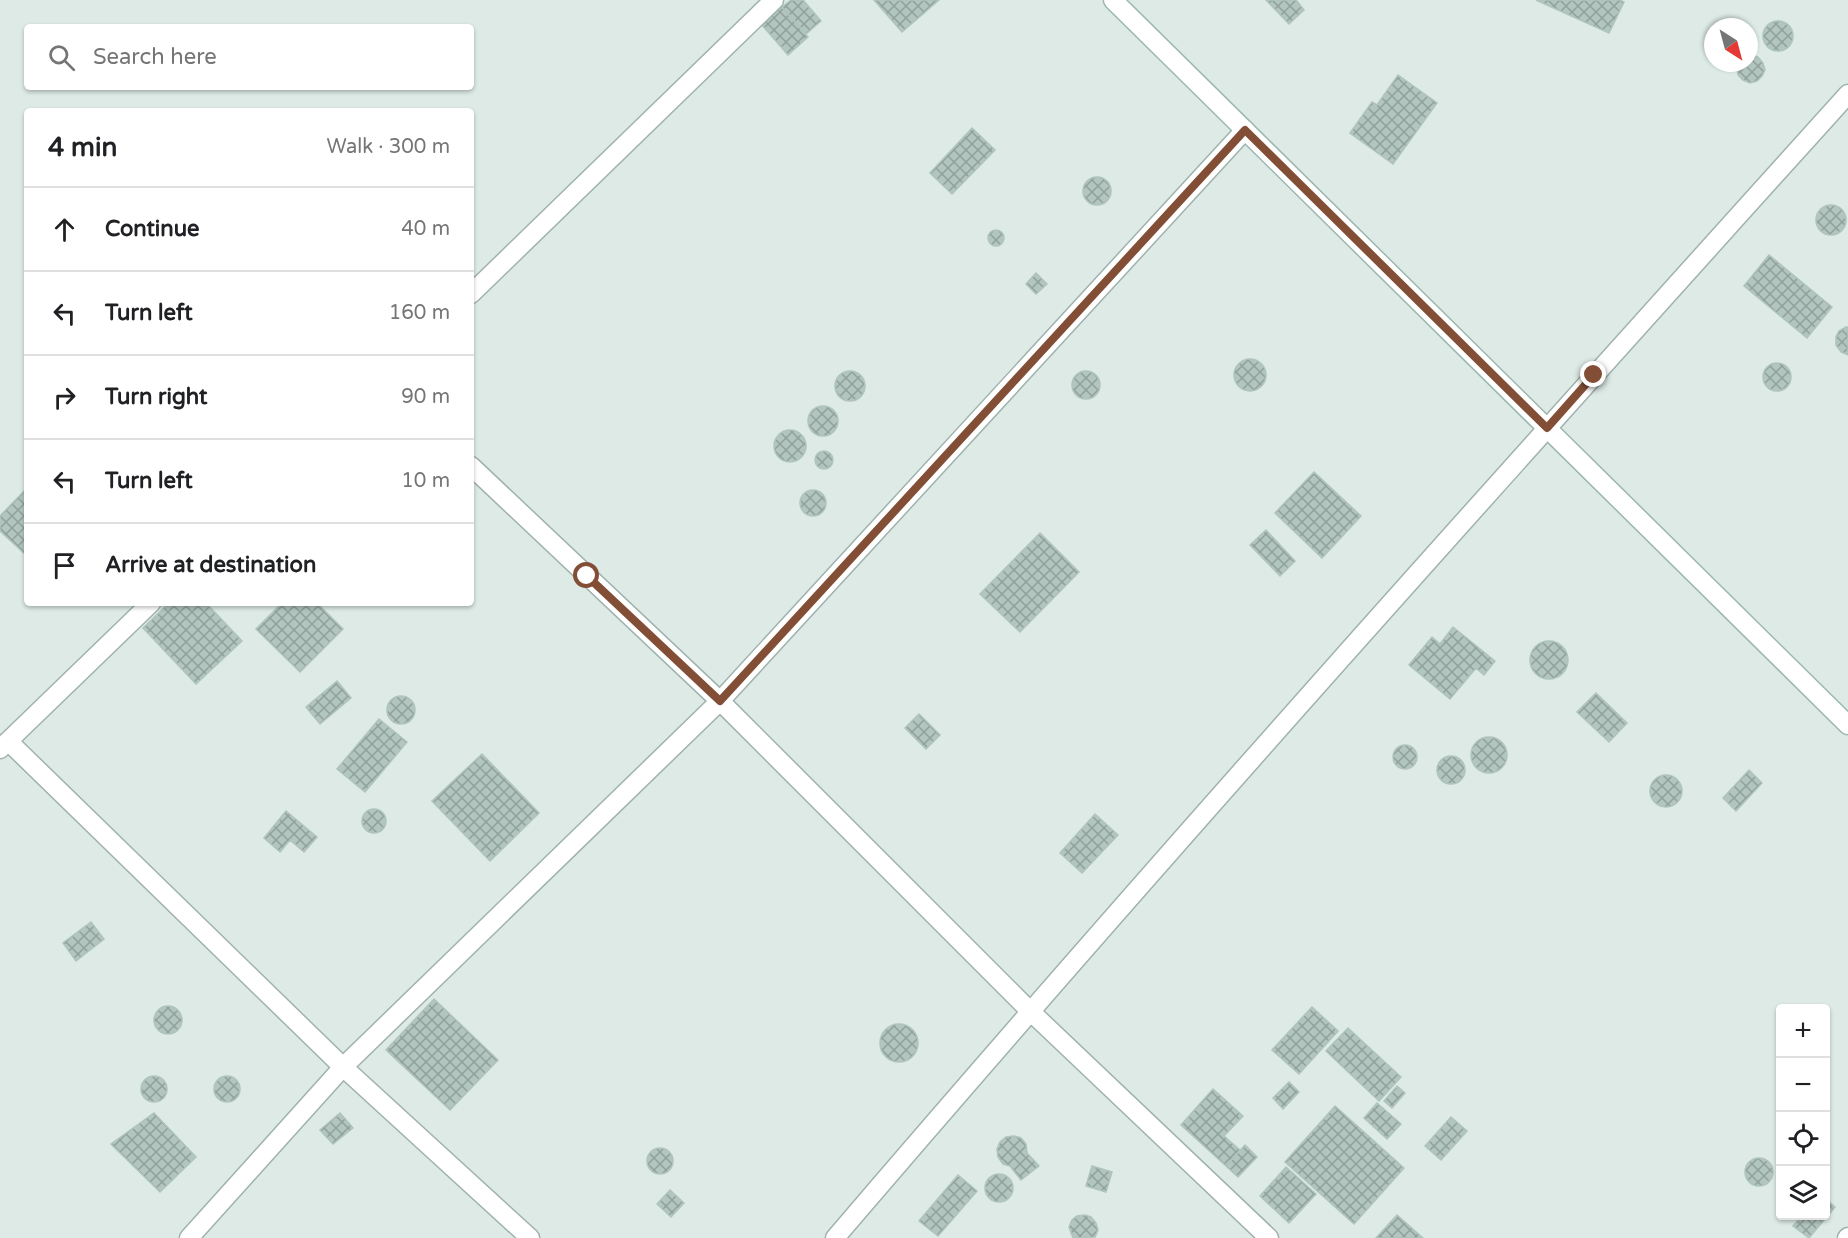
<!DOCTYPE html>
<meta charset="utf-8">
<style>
:root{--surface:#fff;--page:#f6f6f6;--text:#202124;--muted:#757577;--line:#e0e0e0}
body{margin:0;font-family:"Varela Round",sans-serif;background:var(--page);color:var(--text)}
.controls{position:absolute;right:18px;bottom:18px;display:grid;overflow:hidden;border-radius:6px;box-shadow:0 2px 4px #0004}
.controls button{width:54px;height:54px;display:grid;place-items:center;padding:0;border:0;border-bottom:2px solid var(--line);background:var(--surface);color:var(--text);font:30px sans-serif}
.compass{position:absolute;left:1704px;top:18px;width:54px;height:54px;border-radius:50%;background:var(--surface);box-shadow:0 2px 4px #0004;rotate:144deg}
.stop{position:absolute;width:18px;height:18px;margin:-14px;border:4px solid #824e36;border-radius:50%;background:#fff}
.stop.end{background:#824e36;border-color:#fff;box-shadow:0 2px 6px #0008}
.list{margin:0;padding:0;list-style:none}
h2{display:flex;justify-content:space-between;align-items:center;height:78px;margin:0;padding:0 24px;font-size:26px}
h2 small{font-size:20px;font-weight:400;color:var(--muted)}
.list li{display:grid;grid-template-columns:39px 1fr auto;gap:18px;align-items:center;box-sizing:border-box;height:84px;padding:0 24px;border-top:2px solid var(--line)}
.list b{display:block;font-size:22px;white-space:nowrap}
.list em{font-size:20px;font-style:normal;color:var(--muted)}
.icon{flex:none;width:33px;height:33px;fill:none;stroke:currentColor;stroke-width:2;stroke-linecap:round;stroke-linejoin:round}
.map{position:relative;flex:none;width:1848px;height:1238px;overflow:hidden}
.search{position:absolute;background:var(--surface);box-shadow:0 2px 4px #0004;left:24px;top:24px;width:450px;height:66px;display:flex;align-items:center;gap:15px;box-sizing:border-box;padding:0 21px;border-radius:6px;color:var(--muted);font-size:22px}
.panel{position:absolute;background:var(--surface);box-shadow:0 2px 4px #0004;left:24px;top:108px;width:450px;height:498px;border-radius:6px}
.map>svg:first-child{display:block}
.building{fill:url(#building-cross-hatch);stroke:#afc4bd;stroke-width:1.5}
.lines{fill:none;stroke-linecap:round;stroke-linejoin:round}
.street-casing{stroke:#a0b2ad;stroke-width:21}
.secondary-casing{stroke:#9cb7af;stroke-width:21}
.street{stroke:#fff;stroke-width:18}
.secondary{stroke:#fff;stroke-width:18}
.route{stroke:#824e36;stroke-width:8}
</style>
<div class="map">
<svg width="1848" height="1238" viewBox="0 0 1848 1238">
<defs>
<pattern id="building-cross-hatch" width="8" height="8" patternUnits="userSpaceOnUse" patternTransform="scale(1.5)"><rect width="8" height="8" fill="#b2c5bf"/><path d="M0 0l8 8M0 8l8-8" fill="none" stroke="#90a19c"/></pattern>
</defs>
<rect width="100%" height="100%" fill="#ddeae5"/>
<path class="building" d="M791 0H803L821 21 806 34 782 7Z
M874 0H939L902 32Z
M1266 0H1296L1304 10 1289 24Z
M1536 0H1620L1624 2 1609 33Z
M782 7 808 37 788 55 762 25Z
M1763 36a15 15 0 1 1 30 0a15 15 0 1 1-30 0Z
M1751 54 1758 57 1763 63 1765 70 1762 76 1757 81 1750 83 1743 80 1738 75 1737 68 1738 63H1749V55Z
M1398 75 1437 103 1393 164 1350 133 1372 102 1377 105Z
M972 128 995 150 952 194 930 173Z
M1083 191a14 14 0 1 1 28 0a14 14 0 1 1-28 0Z
M1816 220a15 15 0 1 1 30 0a15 15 0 1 1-30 0Z
M988 238a8 8 0 1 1 16 0a8 8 0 1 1-16 0Z
M1769 255 1832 307 1807 338 1744 286Z
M1036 273 1047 284 1036 294 1026 284Z
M1846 327H1848V355L1841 352 1836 345V337L1839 331Z
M1234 375a16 16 0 1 1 32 0a16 16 0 1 1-32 0Z
M1763 377a14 14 0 1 1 28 0a14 14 0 1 1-28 0Z
M835 386a15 15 0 1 1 30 0a15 15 0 1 1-30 0Z
M1072 385a14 14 0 1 1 28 0a14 14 0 1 1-28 0Z
M808 421a15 15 0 1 1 30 0a15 15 0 1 1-30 0Z
M774 446a16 16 0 1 1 32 0a16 16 0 1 1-32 0Z
M815 460a9 9 0 1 1 18 0a9 9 0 1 1-18 0Z
M1314 472 1361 516 1322 558 1275 513Z
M27 488V556L0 531V516Z
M800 503a13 13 0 1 1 26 0a13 13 0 1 1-26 0Z
M1266 530 1295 561 1280 576 1250 545Z
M1040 533 1079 572 1020 632 980 594Z
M169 603H206L242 641 196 684 143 628Z
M282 603H317L343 629 300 672 256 629Z
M1453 627 1495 661 1484 675 1476 668 1450 699 1409 665 1432 637 1440 644Z
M1530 660a19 19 0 1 1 38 0a19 19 0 1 1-38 0Z
M337 681 351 698 320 724 306 707Z
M1596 693 1627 723 1609 742 1577 712Z
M387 710a14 14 0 1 1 28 0a14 14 0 1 1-28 0Z
M919 714 940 735 926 749 905 728Z
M379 719 407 742 365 792 337 769Z
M1471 755a18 18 0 1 1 36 0a18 18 0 1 1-36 0Z
M1393 757a12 12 0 1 1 24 0a12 12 0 1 1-24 0Z
M482 754 539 813 490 861 432 801Z
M1437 770a14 14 0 1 1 28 0a14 14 0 1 1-28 0Z
M1749 770 1762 783 1736 811 1723 798Z
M1650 791a16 16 0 1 1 32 0a16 16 0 1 1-32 0Z
M362 821a12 12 0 1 1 24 0a12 12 0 1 1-24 0Z
M286 811 317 837 304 852 290 840 280 852 264 838Z
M1095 814 1118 835 1082 873 1060 853Z
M91 922 104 939 76 961 63 943Z
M434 999 498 1060 450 1110 386 1050Z
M154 1020a14 14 0 1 1 28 0a14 14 0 1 1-28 0Z
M1312 1007 1338 1031 1299 1074 1272 1050Z
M880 1043a19 19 0 1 1 38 0a19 19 0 1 1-38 0Z
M1348 1028 1401 1077 1379 1101 1326 1051Z
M214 1089a13 13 0 1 1 26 0a13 13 0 1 1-26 0Z
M141 1089a13 13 0 1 1 26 0a13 13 0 1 1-26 0Z
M1289 1082 1299 1092 1283 1109 1273 1098Z
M1397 1086 1405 1093 1392 1108 1384 1101Z
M1213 1089 1243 1116 1224 1136 1240 1150 1226 1166 1181 1125Z
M1377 1103 1401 1124 1387 1139 1364 1118Z
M1335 1106 1404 1168 1354 1224 1285 1162Z
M154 1113 196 1157 160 1192 111 1144Z
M340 1113 353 1128 333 1144 320 1130Z
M1451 1117 1467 1131 1441 1160 1425 1146Z
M1014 1136 1021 1138 1026 1144 1027 1153 1039 1166 1021 1180 1010 1166 1003 1164 998 1157 997 1149 1000 1142 1006 1137Z
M1245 1145 1257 1157 1238 1177 1226 1166Z
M647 1161a13 13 0 1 1 26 0a13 13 0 1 1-26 0Z
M1745 1172a14 14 0 1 1 28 0a14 14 0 1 1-28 0Z
M1092 1166 1112 1172 1106 1192 1086 1186Z
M1286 1167 1316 1194 1289 1223 1260 1196Z
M985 1188a14 14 0 1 1 28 0a14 14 0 1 1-28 0Z
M958 1175 977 1191 938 1236 919 1221Z
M670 1190 684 1203 671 1217 657 1204Z
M1826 1199 1835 1207 1809 1238 1793 1226 1802 1216H1826Z
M1085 1215 1091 1217 1096 1223 1098 1230 1095 1237 1073 1238 1069 1227 1072 1220 1077 1216Z
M1397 1215 1423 1238H1376Z"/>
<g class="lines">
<g class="street-casing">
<path id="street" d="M471 294 774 0
M471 466 720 701 1030 1011 1269 1238
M8 741 343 1067 530 1238
M0 749 151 603
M189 1238 343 1067 720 701 1245 130
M835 1238C1166 851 1507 472 1848 94
M1847 1238 1848 1237"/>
</g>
<g class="secondary-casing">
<path id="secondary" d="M1113 0 1848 725"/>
</g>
<use href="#street" class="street"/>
<use href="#secondary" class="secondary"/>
</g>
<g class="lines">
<path class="route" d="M587 576 720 701 1245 130 1547 428 1594 375"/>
</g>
</svg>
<div class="controls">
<button>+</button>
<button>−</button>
<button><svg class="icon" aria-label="locate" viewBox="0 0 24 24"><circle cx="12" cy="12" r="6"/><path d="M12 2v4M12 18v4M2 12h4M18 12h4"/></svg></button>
<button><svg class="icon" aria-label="layers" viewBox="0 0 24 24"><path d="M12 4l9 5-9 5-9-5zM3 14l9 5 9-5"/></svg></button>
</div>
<svg class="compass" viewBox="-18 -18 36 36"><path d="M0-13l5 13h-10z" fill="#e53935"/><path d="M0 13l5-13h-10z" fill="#757577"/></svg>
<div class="stop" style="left:587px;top:576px"></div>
<div class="stop end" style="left:1594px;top:375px"></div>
<div class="search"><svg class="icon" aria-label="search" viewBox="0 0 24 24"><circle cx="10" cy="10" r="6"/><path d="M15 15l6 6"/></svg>Search here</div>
<section class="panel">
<h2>4 min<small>Walk · 300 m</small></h2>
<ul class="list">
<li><svg class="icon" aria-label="ahead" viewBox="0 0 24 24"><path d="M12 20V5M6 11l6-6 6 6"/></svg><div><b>Continue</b></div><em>40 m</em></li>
<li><svg class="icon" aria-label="left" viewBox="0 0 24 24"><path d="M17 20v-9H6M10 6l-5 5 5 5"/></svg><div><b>Turn left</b></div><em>160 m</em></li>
<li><svg class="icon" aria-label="right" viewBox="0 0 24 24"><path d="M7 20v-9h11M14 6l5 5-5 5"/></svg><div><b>Turn right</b></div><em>90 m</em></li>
<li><svg class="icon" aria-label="left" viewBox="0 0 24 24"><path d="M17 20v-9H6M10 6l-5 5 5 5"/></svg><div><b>Turn left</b></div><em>10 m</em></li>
<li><svg class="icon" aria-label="arrive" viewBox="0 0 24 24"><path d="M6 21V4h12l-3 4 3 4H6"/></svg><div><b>Arrive at destination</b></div></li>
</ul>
</section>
</div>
